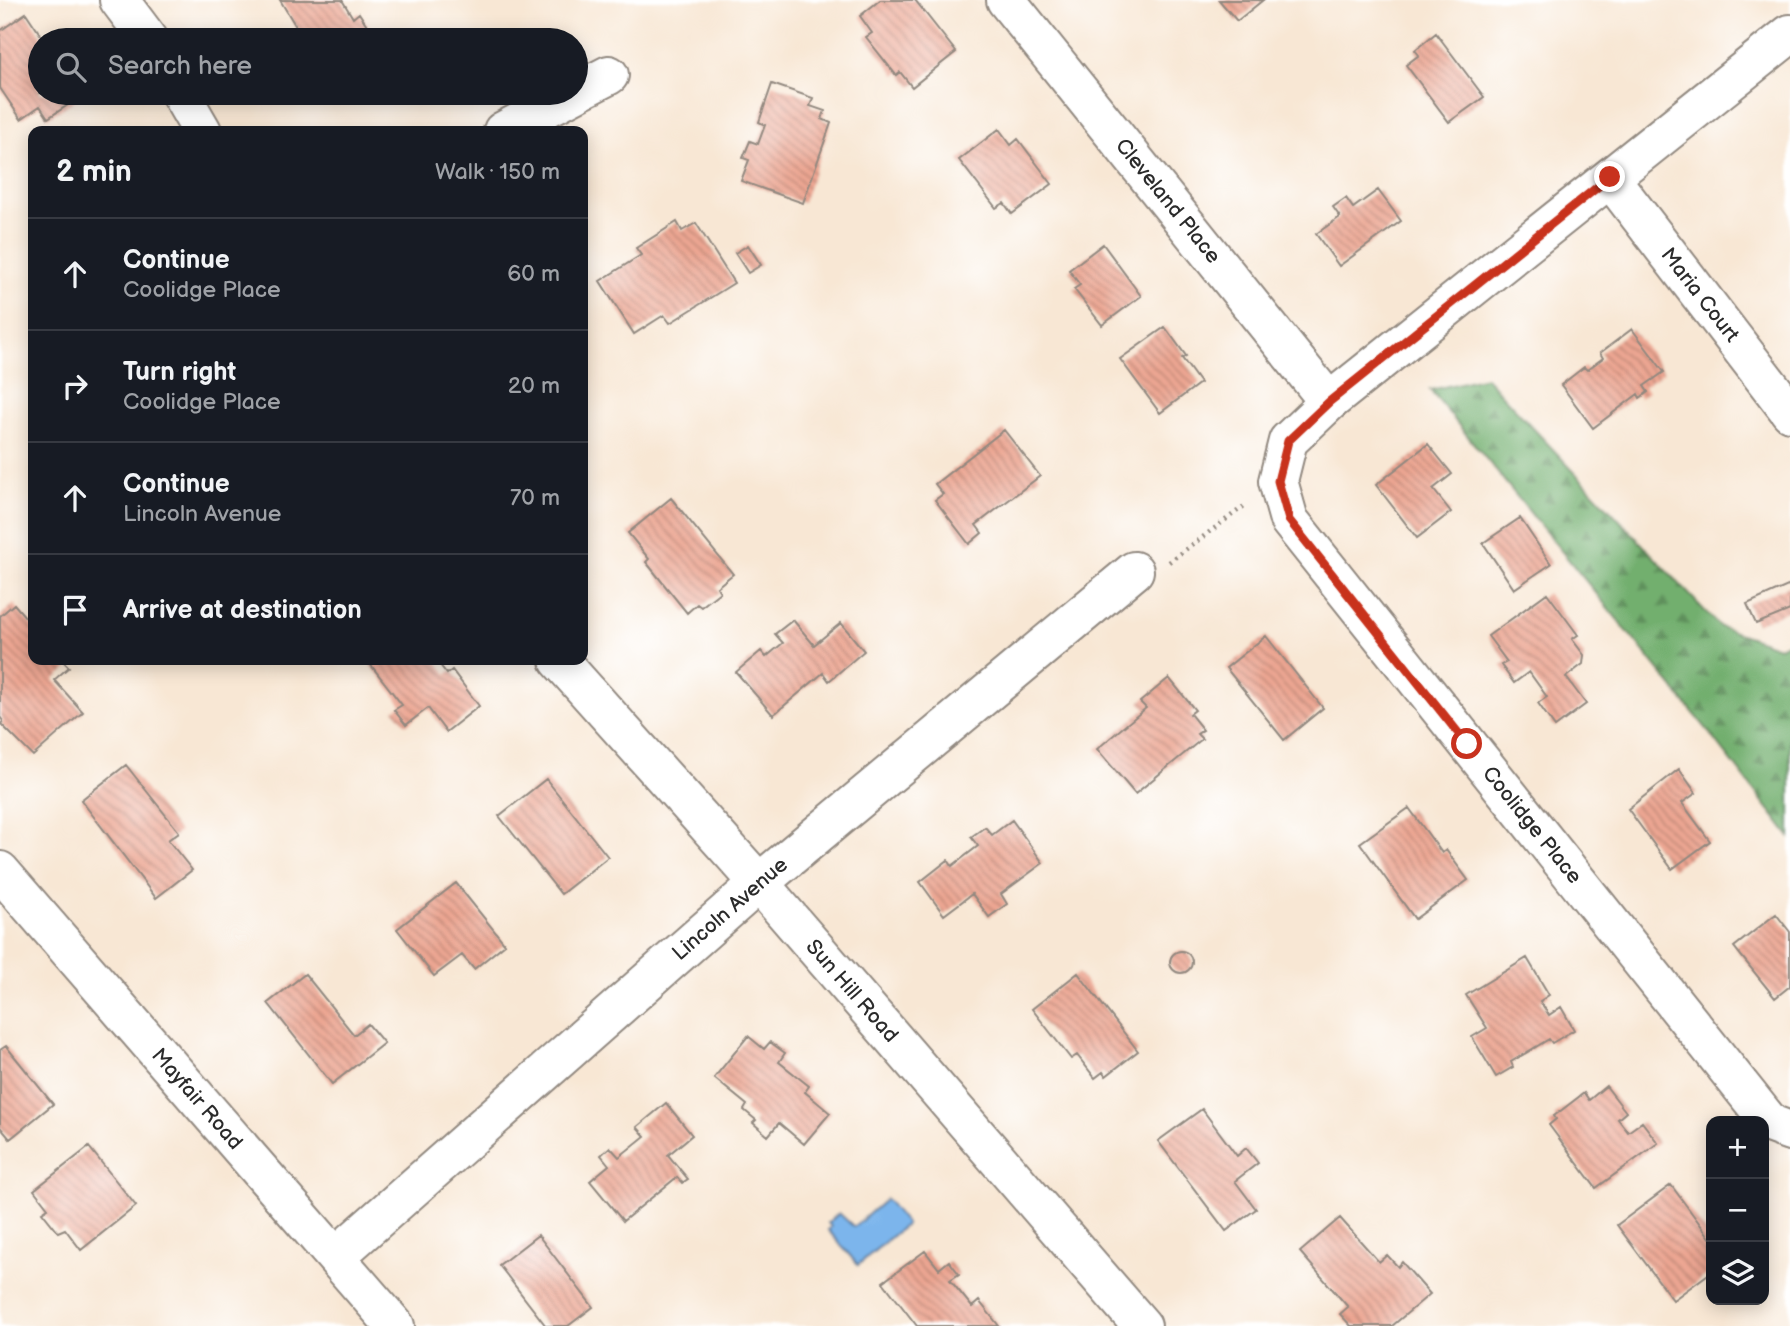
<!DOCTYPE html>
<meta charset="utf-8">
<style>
:root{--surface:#171b24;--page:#242831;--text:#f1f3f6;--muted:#9ea1a6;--line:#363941}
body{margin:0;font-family:"Balsamiq Sans",sans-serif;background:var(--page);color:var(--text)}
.controls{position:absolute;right:21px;bottom:21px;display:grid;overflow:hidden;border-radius:14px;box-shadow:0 4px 18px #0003}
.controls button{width:63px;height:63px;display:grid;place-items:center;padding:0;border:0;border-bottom:2px solid var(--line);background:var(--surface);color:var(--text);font:35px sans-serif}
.stop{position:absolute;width:21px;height:21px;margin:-16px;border:5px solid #c8321e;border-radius:50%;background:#fff}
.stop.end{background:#c8321e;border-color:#fff;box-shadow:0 2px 7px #0008}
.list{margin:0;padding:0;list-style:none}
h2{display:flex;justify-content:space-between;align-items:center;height:91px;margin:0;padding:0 28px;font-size:30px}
h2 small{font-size:23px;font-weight:400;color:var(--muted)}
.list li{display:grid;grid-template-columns:46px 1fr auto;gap:21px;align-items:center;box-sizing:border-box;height:112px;padding:0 28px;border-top:2px solid var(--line)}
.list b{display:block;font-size:26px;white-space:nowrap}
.list p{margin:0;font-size:23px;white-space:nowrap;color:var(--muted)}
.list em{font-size:23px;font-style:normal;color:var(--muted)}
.icon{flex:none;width:38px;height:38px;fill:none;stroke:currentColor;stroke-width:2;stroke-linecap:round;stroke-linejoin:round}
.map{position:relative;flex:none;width:1790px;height:1326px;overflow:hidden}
.search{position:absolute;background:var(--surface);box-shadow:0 4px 18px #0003;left:28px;top:28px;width:560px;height:77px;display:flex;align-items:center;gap:18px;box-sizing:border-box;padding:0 24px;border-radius:38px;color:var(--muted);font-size:26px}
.panel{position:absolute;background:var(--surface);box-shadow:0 4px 18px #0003;left:28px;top:126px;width:560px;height:539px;border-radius:14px}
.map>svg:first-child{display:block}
.forest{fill:url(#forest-firs);stroke:#4e6d4c;stroke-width:2}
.water{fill:#7bb5ec;stroke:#53708c;stroke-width:2}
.building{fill:url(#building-back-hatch)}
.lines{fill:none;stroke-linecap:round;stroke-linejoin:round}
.street-casing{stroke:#928980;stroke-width:42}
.path{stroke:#928980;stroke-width:4.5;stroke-dasharray:2 5;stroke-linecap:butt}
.street{stroke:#fff;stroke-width:38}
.route{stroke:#c8321e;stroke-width:9}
.labels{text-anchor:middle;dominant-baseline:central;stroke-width:5;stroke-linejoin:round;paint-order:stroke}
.street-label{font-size:21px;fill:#2b2b2b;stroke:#fff}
</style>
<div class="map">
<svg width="1790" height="1326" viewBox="0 0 1790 1326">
<defs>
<pattern id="forest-firs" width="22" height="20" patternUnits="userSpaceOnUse" patternTransform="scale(1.75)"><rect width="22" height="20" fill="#72af6e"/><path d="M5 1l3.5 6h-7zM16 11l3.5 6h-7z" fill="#5e8f5b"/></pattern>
<pattern id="building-back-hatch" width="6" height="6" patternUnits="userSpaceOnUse" patternTransform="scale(1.75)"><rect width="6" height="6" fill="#eca692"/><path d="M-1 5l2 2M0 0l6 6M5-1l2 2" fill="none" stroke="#bf8777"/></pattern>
</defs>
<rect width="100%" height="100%" fill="#fff"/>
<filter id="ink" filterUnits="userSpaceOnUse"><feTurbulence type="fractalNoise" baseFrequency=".0143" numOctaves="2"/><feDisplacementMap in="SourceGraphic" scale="14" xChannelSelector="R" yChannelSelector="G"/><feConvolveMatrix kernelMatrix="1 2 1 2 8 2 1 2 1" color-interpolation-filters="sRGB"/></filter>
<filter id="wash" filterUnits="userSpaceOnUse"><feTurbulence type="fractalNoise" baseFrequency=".00686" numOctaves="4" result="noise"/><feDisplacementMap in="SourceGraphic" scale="28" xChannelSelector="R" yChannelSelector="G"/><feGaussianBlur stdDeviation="1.57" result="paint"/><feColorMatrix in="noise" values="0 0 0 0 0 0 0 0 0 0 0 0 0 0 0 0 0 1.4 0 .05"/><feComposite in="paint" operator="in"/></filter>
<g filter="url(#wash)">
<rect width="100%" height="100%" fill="#f8e7d4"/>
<path class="forest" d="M1485 377 1720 627 1779 647 1790 641V837L1706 728 1430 390Z"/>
<path class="water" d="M886 1199 906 1224 858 1265 828 1230 831 1227 828 1223 839 1213 854 1227Z"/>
<g id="blocks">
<path class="building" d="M280 0H342L353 18 359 13 372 33 361 40H304Z
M880 0H915L956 52 912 87 900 72 896 75 866 37 872 33 860 16Z
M1219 0H1263L1237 21Z
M26 13 44 40H40V93L83 95 48 118 40 106 21 119 0 88V31Z
M1436 33 1484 97 1449 122 1406 65 1419 55 1415 50Z
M772 84 813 98 810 106 825 111 822 119 831 123 803 203 741 181 749 160 743 158 750 141 758 144 765 125 759 122Z
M999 129 1011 145 1018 139 1052 184 1012 214 1004 203 996 208 959 160Z
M1378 190 1401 221 1339 266 1316 234 1340 217 1333 207 1346 198 1353 208Z
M677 222 682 231 696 223 734 283 670 323 664 315 634 334 600 281 641 255 636 248Z
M1103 244 1141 296 1102 325 1074 289 1080 285 1069 270Z
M748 245 761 265 748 273 735 253Z
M1165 327 1186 356 1182 358 1200 383 1160 413 1120 359Z
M1632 329 1664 372 1644 386 1648 392 1640 398 1638 394 1593 428 1561 385 1584 367 1587 370 1603 358 1600 353Z
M1004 430 1040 476 976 525 982 533 969 544 935 500 943 494 935 484Z
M1428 444 1452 474 1433 489 1451 512 1417 538 1376 485Z
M671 498 733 574 717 587 720 592 701 607 697 604 687 613 646 562 649 559 628 533Z
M1520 518 1551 564 1514 589 1483 543Z
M1790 585V610L1756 624 1747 604Z
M1547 593 1578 635 1572 639 1584 655 1583 664 1566 677 1586 704 1555 727 1538 703 1547 697 1529 672 1514 683 1501 665 1507 662 1488 636Z
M14 604 33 626V660H62L69 667 54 680 83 712 33 756 1 724 3 721 0 717V616Z
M793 620 814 645 841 623 864 651 829 681 823 673 773 715 736 672 761 651 766 657 783 643 775 634Z
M1266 636 1323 708 1284 740 1226 668Z
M367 660H436L447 674 452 670 479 706 446 732 428 708 406 725 394 710 402 705Z
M1169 678 1195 710 1190 714 1203 730 1197 734 1202 739 1135 794 1097 749 1146 708 1140 702Z
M126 765 179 832 168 840 192 870 156 898 81 800Z
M1679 769 1696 793 1682 803 1710 841 1672 869 1628 809Z
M546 779 608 857 561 894 499 816Z
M1409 808 1442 853 1446 850 1468 880 1415 919 1360 843Z
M1012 820 1043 863 1001 894 1007 904 989 917 972 894 944 915 920 882 948 860 952 866 978 846 971 837 985 827 992 835Z
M456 883 505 944 474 969 462 955 434 976 397 929Z
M1776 914 1790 932V986L1775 998 1734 947Z
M1170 962a11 11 0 1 1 22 0a11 11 0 1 1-22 0Z
M1527 958 1549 995 1540 1001 1549 1015 1561 1007 1574 1030 1552 1043 1549 1039 1511 1062 1513 1067 1496 1077 1472 1037 1487 1028 1466 995Z
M1078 973 1138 1051 1106 1076 1103 1072 1095 1078 1077 1055 1071 1059 1032 1009Z
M305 974 354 1035 368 1024 384 1043 332 1084 268 1003Z
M748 1036 764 1049 770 1042 785 1053 779 1062 809 1086 805 1092 830 1113 804 1144 779 1123 768 1136 753 1123 756 1120 744 1110 747 1105 714 1078Z
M6 1046 53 1104 10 1139 0 1127V1050Z
M1606 1086 1626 1112 1618 1119 1628 1132 1642 1122 1658 1143 1596 1188 1549 1125 1556 1119 1554 1116 1584 1093 1589 1100Z
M666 1103 692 1135 668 1155 688 1179 682 1183 677 1177 623 1221 590 1181 609 1165 601 1155 610 1147 619 1157 645 1136 637 1127Z
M1202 1109 1237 1156 1246 1148 1258 1163 1235 1181 1256 1209 1226 1231 1158 1141Z
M89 1147 136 1206 81 1250 65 1229 58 1232 42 1212 48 1208 34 1190Z
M1671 1185 1711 1239V1272L1673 1300 1617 1225Z
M1340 1218 1379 1262 1387 1255 1398 1267 1402 1262 1430 1294 1392 1326H1351L1340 1314 1348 1307 1300 1252Z
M538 1235 593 1307 568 1326H546L499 1265Z
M925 1251 939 1269 949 1261 959 1274 950 1280 972 1307 979 1301 999 1326H917L883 1282Z"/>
</g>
</g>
<g filter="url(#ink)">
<use href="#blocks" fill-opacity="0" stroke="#928980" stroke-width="2"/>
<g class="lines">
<g class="street-casing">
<path id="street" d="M119 0 149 40
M1006 0 1329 402
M1790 34 1329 402 1288 441 1278 481 1289 520 1771 1124 1790 1131
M576 92 609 75
M180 93 202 131
M503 131 575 93
M1610 178 1790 412
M559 660 759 883 1142 1326
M0 871 395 1326
M335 1257 759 883 1134 571"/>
</g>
<path class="path" d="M1169 562 1247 504"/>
<use href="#street" class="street"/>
</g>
</g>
<g class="lines" filter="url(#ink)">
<path class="route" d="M1467 744 1289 520 1278 481 1288 441 1329 402 1610 177"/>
</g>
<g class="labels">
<g class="street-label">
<text transform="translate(1168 201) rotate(51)">Cleveland Place</text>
<text transform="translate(1700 295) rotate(52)">Maria Court</text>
<text transform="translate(1532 825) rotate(51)">Coolidge Place</text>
<text transform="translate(730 909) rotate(-41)">Lincoln Avenue</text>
<text transform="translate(852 991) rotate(49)">Sun Hill Road</text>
<text transform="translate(197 1099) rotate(49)">Mayfair Road</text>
</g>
</g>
</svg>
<div class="controls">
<button>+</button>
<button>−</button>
<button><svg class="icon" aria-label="layers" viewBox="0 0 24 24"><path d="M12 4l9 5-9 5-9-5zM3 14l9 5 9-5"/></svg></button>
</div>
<div class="stop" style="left:1467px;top:744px"></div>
<div class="stop end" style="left:1610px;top:177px"></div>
<div class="search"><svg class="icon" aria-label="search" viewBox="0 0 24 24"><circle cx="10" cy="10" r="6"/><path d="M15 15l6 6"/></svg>Search here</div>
<section class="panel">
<h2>2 min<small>Walk · 150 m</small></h2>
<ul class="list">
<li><svg class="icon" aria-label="ahead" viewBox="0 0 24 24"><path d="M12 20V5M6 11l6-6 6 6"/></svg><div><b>Continue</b><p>Coolidge Place</p></div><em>60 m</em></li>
<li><svg class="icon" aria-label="right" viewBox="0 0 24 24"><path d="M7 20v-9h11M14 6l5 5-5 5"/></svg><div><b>Turn right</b><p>Coolidge Place</p></div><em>20 m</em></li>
<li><svg class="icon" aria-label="ahead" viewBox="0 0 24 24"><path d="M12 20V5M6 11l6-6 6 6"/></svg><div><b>Continue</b><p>Lincoln Avenue</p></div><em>70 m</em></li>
<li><svg class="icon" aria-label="arrive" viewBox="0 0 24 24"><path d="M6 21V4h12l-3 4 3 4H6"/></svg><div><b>Arrive at destination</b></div></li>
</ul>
</section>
</div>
